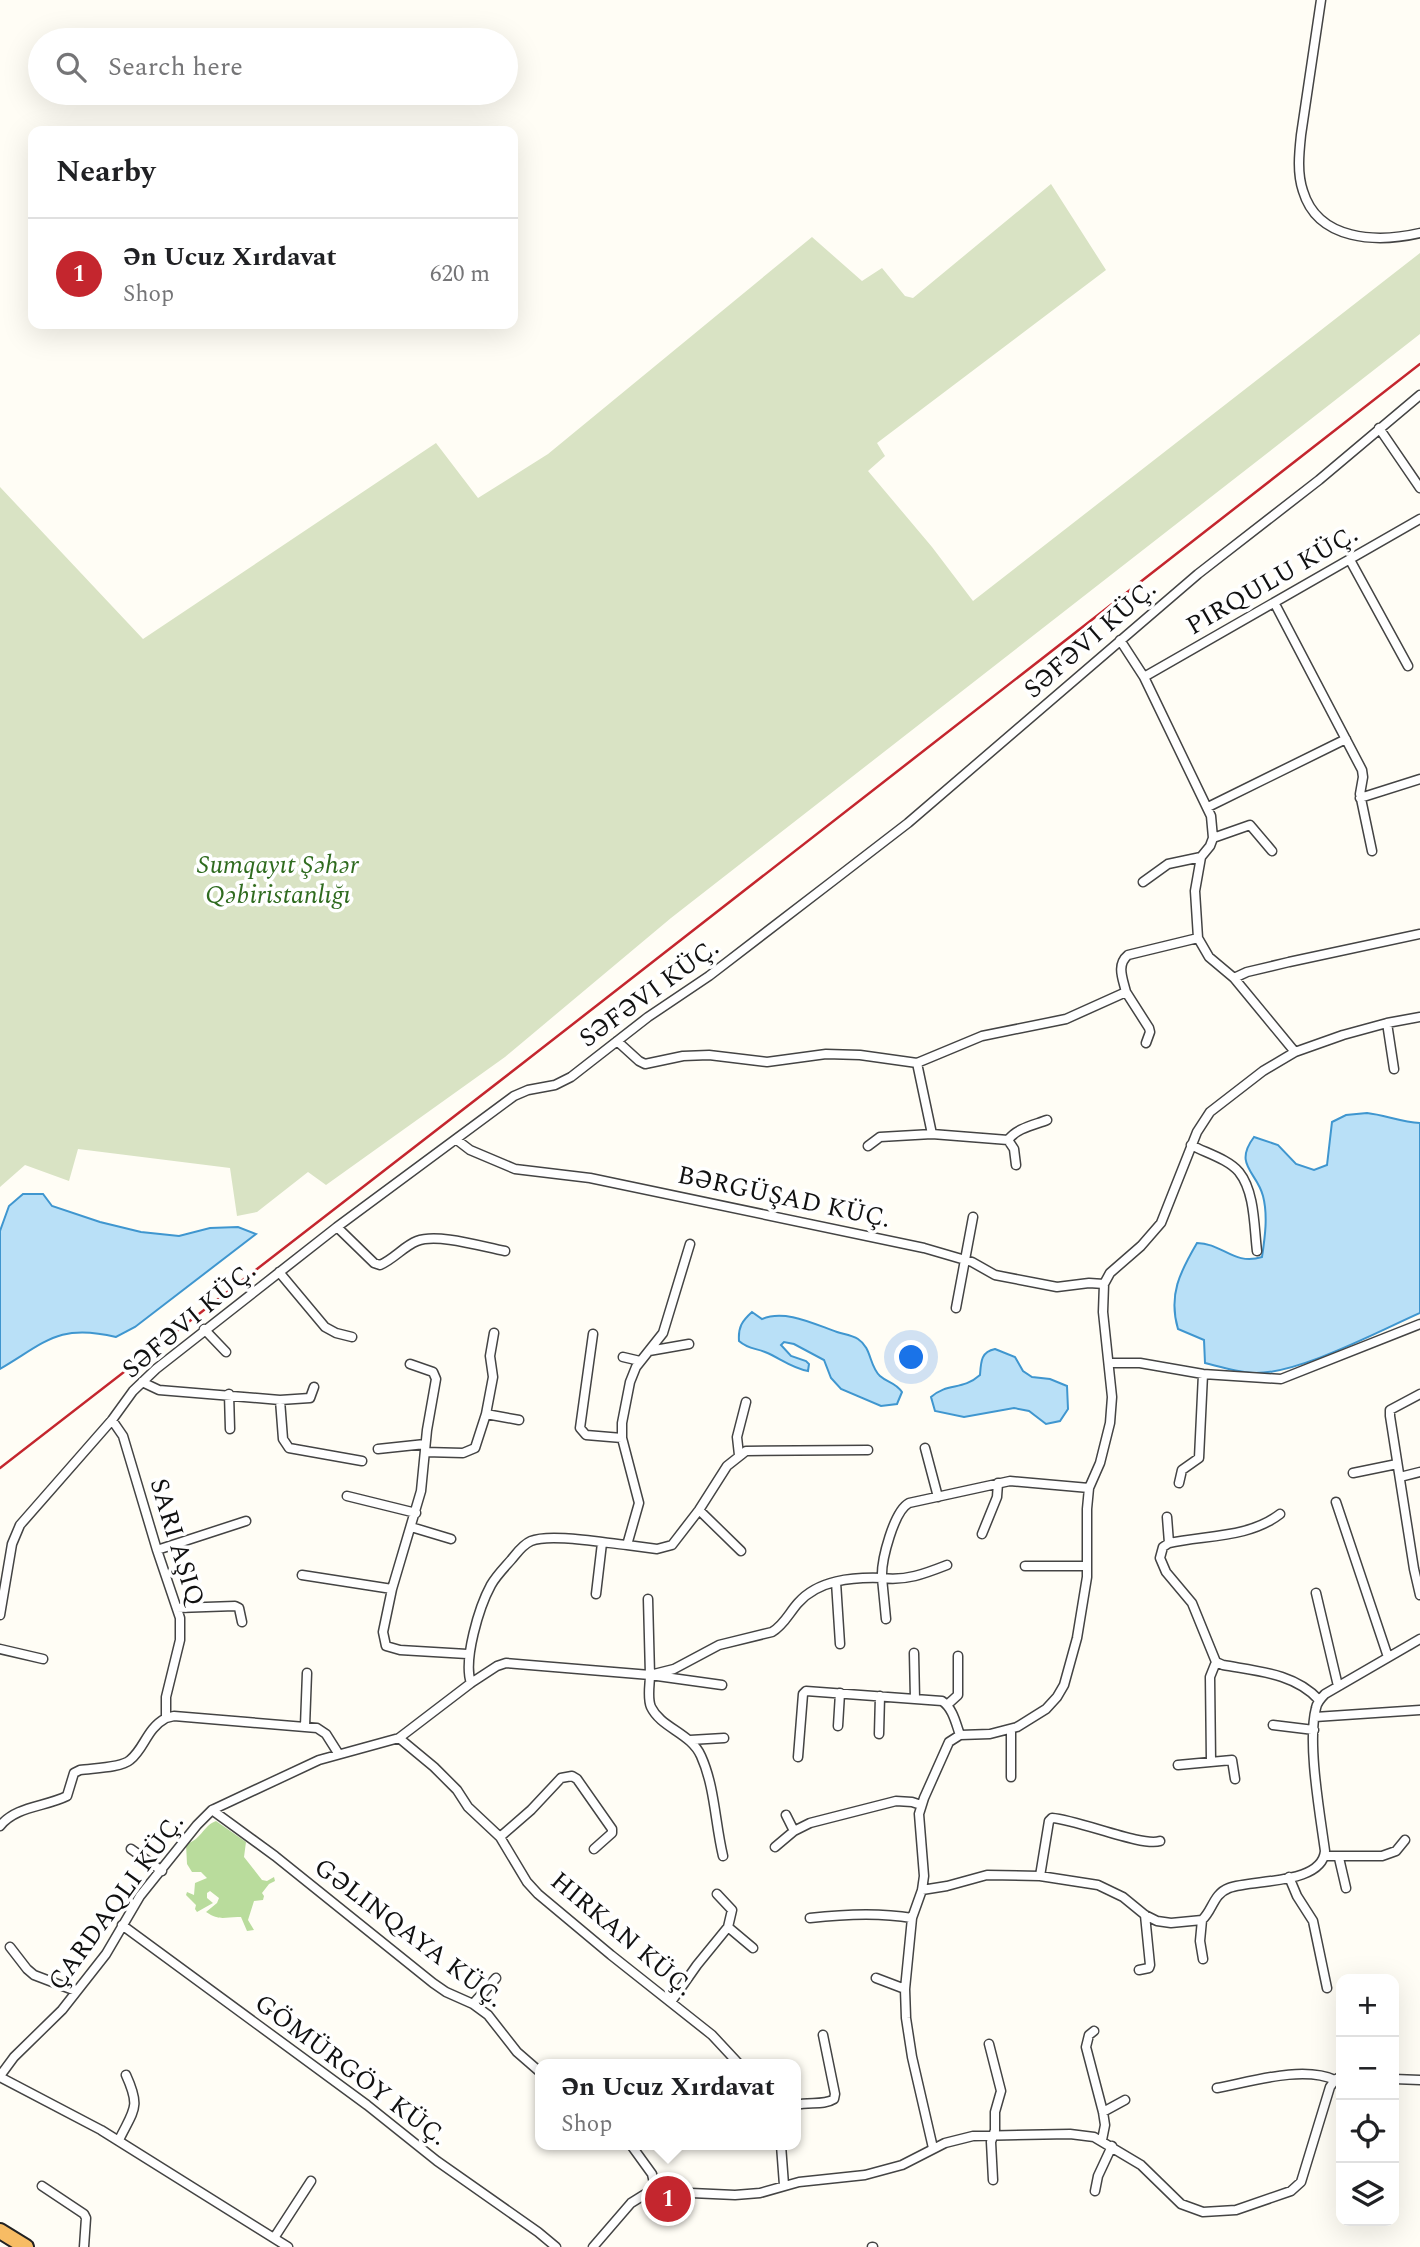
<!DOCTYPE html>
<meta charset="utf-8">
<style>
:root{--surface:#fff;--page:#f6f6f6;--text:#202124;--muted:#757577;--line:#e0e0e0;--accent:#c4262e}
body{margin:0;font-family:Spectral,serif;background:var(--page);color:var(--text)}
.controls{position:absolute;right:21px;bottom:21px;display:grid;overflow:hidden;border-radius:14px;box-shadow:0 7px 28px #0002}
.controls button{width:63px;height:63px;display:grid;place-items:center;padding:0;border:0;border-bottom:2px solid var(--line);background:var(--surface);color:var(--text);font:35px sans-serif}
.you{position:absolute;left:912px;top:1358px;width:24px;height:24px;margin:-18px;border:5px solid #fff;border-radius:50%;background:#1a73e8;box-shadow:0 0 0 10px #1a73e833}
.badge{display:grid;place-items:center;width:46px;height:46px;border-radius:50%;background:var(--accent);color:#fff;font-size:23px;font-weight:700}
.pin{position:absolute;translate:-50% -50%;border:4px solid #fff;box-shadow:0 2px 7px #0006}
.popup{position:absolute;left:535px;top:2059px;width:266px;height:91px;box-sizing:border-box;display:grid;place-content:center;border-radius:14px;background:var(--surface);filter:drop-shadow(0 2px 5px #0005);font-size:23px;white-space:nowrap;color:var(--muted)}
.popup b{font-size:26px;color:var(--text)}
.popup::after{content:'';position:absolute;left:50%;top:100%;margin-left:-14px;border:14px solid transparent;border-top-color:var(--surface)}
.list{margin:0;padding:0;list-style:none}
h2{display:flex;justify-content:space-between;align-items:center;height:91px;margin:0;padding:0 28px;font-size:30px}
h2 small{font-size:23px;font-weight:400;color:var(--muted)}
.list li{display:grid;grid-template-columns:46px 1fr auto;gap:21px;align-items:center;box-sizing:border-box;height:112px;padding:0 28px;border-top:2px solid var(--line)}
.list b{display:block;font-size:26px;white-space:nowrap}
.list p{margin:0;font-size:23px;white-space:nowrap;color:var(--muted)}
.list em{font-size:23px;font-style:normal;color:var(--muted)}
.icon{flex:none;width:38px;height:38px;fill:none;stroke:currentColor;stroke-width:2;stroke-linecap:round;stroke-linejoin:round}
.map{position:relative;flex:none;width:1420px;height:2247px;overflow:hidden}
.search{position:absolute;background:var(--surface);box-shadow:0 7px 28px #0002;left:28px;top:28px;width:490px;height:77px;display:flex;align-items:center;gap:18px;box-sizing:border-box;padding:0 24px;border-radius:38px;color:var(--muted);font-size:26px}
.panel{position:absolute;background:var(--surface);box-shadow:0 7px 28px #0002;left:28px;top:126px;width:490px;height:203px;border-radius:14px}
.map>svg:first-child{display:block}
.forest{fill:#b9dc9c}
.cemetery{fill:#d9e3c4}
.water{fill:#b9e0f7;stroke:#3f96cf;stroke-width:2}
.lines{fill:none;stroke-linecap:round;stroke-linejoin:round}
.minor-casing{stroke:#444;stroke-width:11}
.trunk-casing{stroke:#222;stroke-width:18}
.minor{stroke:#fff;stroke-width:8}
.trunk{stroke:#f7bc64;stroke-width:14}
.rail{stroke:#c4262e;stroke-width:2.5}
.labels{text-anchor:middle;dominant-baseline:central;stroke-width:7;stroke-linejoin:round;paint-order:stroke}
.street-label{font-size:26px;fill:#111;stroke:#fff}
.park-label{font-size:26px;font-style:italic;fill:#2f6b1f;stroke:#fff}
</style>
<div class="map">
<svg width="1420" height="2247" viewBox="0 0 1420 2247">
<rect width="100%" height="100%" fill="#fffdf5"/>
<path class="forest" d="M216 1821 246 1842 244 1857 262 1880 267 1881 274 1877 275 1881 269 1884 262 1893 264 1896 263 1900 254 1901 248 1920 254 1930 247 1931 241 1917C226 1916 221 1922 206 1912L217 1903 219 1898 210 1891 207 1893V1898L213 1903 197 1912 195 1909 196 1905 186 1895 187 1892 194 1895 195 1883 207 1878 201 1872H192L187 1864 186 1844C200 1841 204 1825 216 1821Z"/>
<path class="cemetery" d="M1051 184 1106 270 877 443 885 456 868 471 932 547 973 601 1420 253V334L671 918 505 1057 326 1185 308 1172 257 1212 237 1216 230 1168 78 1149 69 1181 25 1165 0 1187V487L143 639 436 443 478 498 548 454 812 237 862 281 882 268 905 296 913 298Z"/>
<path class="water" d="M1367 1113C1385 1115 1401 1122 1420 1123V1313C1377 1332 1297 1375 1253 1373 1237 1372 1221 1367 1205 1363L1204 1340 1178 1329C1168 1295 1180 1272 1197 1243 1222 1243 1234 1266 1262 1257 1265 1237 1268 1215 1263 1196 1257 1172 1233 1165 1254 1137L1278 1145 1296 1164 1314 1170 1327 1165 1332 1122 1346 1115Z
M23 1194H43L52 1206 100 1222 141 1232 179 1236 210 1228 238 1227 256 1234 135 1327 116 1337C59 1323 46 1342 0 1369V1231L9 1206Z
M752 1312 762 1319C785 1309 814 1324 837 1332 843 1334 852 1335 858 1339 872 1348 869 1366 880 1376 888 1383 895 1382 902 1392L897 1404 881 1406 841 1389 831 1378 824 1360 794 1344 784 1342 781 1345 791 1356 806 1361 809 1364 808 1371C791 1368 780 1358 765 1352 755 1348 748 1349 739 1341 738 1327 742 1321 752 1312Z
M995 1349 1015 1357 1023 1371 1032 1377 1050 1379 1067 1386 1068 1409 1060 1421 1046 1424 1029 1411 1014 1408 964 1417 935 1411 931 1397C948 1382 962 1391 980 1375 981 1361 981 1352 995 1349Z"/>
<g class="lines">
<g class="minor-casing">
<path id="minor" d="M1321 0 1301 135C1299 154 1297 173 1303 191 1318 241 1377 243 1420 233
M1379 428 1420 488
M1350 560 1408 666
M1275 604 1362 770 1363 777 1360 794 1372 851
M1120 640 1144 677 1211 816 1213 838 1210 846 1201 857 1195 891 1198 938 1209 957 1234 978 1247 972 1289 962 1420 934
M1144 677 1420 519
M1360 798 1420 779
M1208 807 1346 739
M1213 838 1250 825 1272 851
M1143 882 1168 864 1201 857
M1234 978 1295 1052
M1126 992 1149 1028 1150 1032 1146 1043
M1387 1023 1394 1069
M617 1041 639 1061 645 1064 683 1056 709 1055 767 1062 826 1054 860 1055 917 1063
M457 1140 470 1150 515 1169 590 1178 924 1248 972 1262 995 1275 1057 1287 1089 1283 1104 1284
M1008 1140C1017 1128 1034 1125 1047 1120
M1191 1145C1206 1153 1228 1159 1239 1172 1255 1192 1254 1227 1257 1251
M868 1146 880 1137 932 1134
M1016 1165 1014 1149 1008 1140 932 1134 917 1063 982 1036 1066 1019 1126 992C1123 979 1116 965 1128 955L1198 938
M337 1227 374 1263 380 1265C394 1259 404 1246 417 1241 438 1233 483 1247 505 1251
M279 1272 325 1327 336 1333 352 1337
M956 1308 973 1217
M204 1329 226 1352
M593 1334 580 1428 586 1435 622 1438
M649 1351 689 1344
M623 1357 640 1361
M1110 1363H1140L1203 1374 1281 1379 1420 1324
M142 1382 159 1390 280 1400 310 1398 314 1387
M229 1394 230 1429
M1420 1394 1390 1410V1416L1414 1569 1420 1595
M280 1400 283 1439 289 1448 362 1461
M486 1414 519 1420
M925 1448 938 1497
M378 1449 425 1444
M425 1452 463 1453 475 1448 486 1414 493 1377 490 1356 494 1333
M739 1455 737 1437 746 1402
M1353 1473 1397 1464
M1400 1477 1420 1472
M1179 1483 1182 1470 1199 1458 1203 1374
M347 1496 416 1513
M1336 1502 1388 1657
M699 1510 741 1551
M1280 1514C1249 1538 1206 1535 1169 1543L1163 1547 1160 1558 1166 1572 1192 1603 1216 1662 1223 1665C1256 1671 1295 1673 1319 1700
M1167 1517 1169 1543
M411 1527 451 1539
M982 1534 997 1497 998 1483
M627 1545 657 1549 672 1545 699 1510 727 1466 746 1451 868 1450
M157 1550 246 1521
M1025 1566H1087
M302 1575 392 1589 421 1491 427 1430 436 1379 433 1372 410 1364
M836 1582 840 1644
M392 1589 383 1632 386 1646 400 1650 467 1654
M1316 1593 1338 1686
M596 1594 602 1543
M648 1599 650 1675
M177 1608 235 1606 239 1608 242 1622
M0 1615 12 1544 20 1525 112 1420 133 1391 156 1369 337 1227 514 1096 528 1090 555 1085 571 1077 648 1017 709 976 834 880 908 823 1198 574 1319 480 1420 395
M886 1619 882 1578C906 1581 924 1574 947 1565
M0 1649 43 1659
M914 1653 915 1699
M471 1683C463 1660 479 1607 491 1585 496 1576 504 1568 511 1560 517 1553 522 1545 531 1541 550 1533 604 1543 627 1545L639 1503 622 1438V1423L630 1382 636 1367 663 1333 690 1244
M722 1685 650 1675C650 1684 647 1698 651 1707 661 1728 691 1733 701 1756 715 1787 715 1823 723 1856
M947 1705 958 1695V1656
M1315 1717 1420 1710
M166 1718 174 1716 317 1728 326 1734 338 1753
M1273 1725 1314 1730
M305 1726 307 1673
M838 1726 840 1693
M1011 1730V1777
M879 1734 880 1696
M399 1738 434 1767 457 1790 468 1807 500 1837 527 1882 538 1894 611 1955 712 2035 739 2064
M690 1740 724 1738
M798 1757 803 1694 806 1691 942 1701C953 1708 956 1724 960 1735
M1211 1761 1210 1677 1216 1662
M1178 1765 1232 1760 1235 1779
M212 1810 275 1856 433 1983 446 1992 473 2004 488 2015 517 2052 540 2072
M786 1815 794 1831
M0 1826C16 1806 45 1807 67 1796L74 1773 80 1770C92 1768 121 1768 130 1760 145 1748 146 1729 166 1718V1697L180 1640V1618L157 1550 123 1436 112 1420
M500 1837 531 1810 561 1778 572 1776 577 1779 612 1829V1833L594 1849
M775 1847 794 1831 810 1823 896 1801 912 1802 921 1805
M131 1849 162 1871
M1325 1856H1382L1396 1851 1405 1840
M1339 1858 1346 1888
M1040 1876 1049 1821 1052 1818C1079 1820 1142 1847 1160 1841
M1289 1877 1297 1896 1313 1921 1327 1988
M922 1890 947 1886 987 1875 1040 1876 1098 1885 1123 1897 1145 1915 1157 1921 1171 1923 1202 1920C1213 1910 1213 1894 1229 1888 1254 1879 1322 1885 1325 1851 1320 1814 1307 1742 1316 1708 1317 1702 1321 1698 1325 1694L1420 1639
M810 1918C844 1914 878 1912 912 1918
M1202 1920 1200 1941 1203 1959
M122 1925 367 2105 437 2161 538 2232 556 2247
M728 1927 753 1948
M10 1947 27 1969 34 1975 76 1991
M1139 1970 1149 1968 1150 1965 1145 1915
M876 1978 905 1989
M671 2002 697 1965 728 1927 732 1910 717 1894
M473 2004 496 1978
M1094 2031 1089 2035 1086 2047 1103 2112 1105 2125 1102 2140
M989 2044 1001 2091 995 2112V2130L991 2142 993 2180
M0 2076 14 2057 62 2010 106 1954 140 1896 197 1825 212 1810 319 1760 399 1738 471 1683 497 1666 506 1663 650 1675 674 1669 719 1645 772 1632C784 1625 789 1613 798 1603 818 1580 852 1577 882 1578 881 1560 894 1511 909 1503L1010 1481 1089 1488
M0 2077 101 2130 288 2247
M1394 2079 1420 2080
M1217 2088C1250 2082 1303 2065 1335 2080
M796 2105C809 2101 823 2106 834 2099L835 2094 823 2035
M1103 2112 1125 2100
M119 2140C134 2109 141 2108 126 2075
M631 2145 652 2174 656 2192
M781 2145 784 2185
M933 2148 912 2057 906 2018 905 1989 912 1918 922 1890 924 1876 919 1814 924 1798 949 1742 960 1735 990 1734 1017 1727 1046 1709 1057 1697 1064 1685 1077 1638 1087 1577V1509L1089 1488 1100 1463 1110 1423 1112 1397 1103 1312 1104 1284 1110 1273 1141 1246 1161 1223 1197 1132 1210 1112 1263 1071 1295 1052 1343 1035 1387 1023 1420 1017
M42 2186 84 2214 86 2218 84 2247
M1095 2191 1098 2176 1112 2146
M274 2238 311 2181
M593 2247 631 2203 647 2193 669 2192 735 2195 760 2193 799 2182 865 2175 902 2165 945 2143 973 2136 1070 2134 1094 2137 1141 2165 1181 2204 1203 2212 1236 2210 1291 2191 1301 2182 1330 2087 1335 2080 1341 2076
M872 2247H873"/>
</g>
<g class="trunk-casing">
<path id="trunk" d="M0 2231 26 2247"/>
</g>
<use href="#minor" class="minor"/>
<use href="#trunk" class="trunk"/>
<path class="rail" d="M0 1468 523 1063 1420 364"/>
</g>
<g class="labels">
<g class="street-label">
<text transform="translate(1272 580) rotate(-30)">PIRQULU KÜÇ.</text>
<text transform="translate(1090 639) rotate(-41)">SƏFƏVI KÜÇ.</text>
<text transform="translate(649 993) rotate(-36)">SƏFƏVI KÜÇ.</text>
<text transform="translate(784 1197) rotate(12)">BƏRGÜŞAD KÜÇ.</text>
<text transform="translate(189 1320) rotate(-40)">SƏFƏVI KÜÇ.</text>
<text transform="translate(177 1542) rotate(73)">SARI AŞIQ</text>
<text transform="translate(116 1902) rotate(-54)">ÇARDAQLI KÜÇ.</text>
<text transform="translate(409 1933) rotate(37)">GƏLINQAYA KÜÇ.</text>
<text transform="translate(622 1934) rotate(40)">HIRKAN KÜÇ.</text>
<text transform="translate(351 2070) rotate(37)">GÖMÜRGÖY KÜÇ.</text>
</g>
<g class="park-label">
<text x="278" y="865">Sumqayıt Şəhər<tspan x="278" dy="30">Qəbiristanlığı</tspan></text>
</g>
</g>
</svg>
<div class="controls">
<button>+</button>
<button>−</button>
<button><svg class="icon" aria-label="locate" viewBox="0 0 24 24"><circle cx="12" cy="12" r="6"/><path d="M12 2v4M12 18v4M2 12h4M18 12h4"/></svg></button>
<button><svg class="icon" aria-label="layers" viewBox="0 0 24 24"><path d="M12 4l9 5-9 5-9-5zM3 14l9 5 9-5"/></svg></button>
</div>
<div class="you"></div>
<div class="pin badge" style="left:668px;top:2199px">1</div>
<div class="popup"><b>Ən Ucuz Xırdavat</b>Shop</div>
<div class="search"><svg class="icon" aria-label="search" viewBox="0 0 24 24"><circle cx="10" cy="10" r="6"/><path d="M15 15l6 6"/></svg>Search here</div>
<section class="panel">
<h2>Nearby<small></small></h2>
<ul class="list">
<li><span class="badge">1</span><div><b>Ən Ucuz Xırdavat</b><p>Shop</p></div><em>620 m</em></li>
</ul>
</section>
</div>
